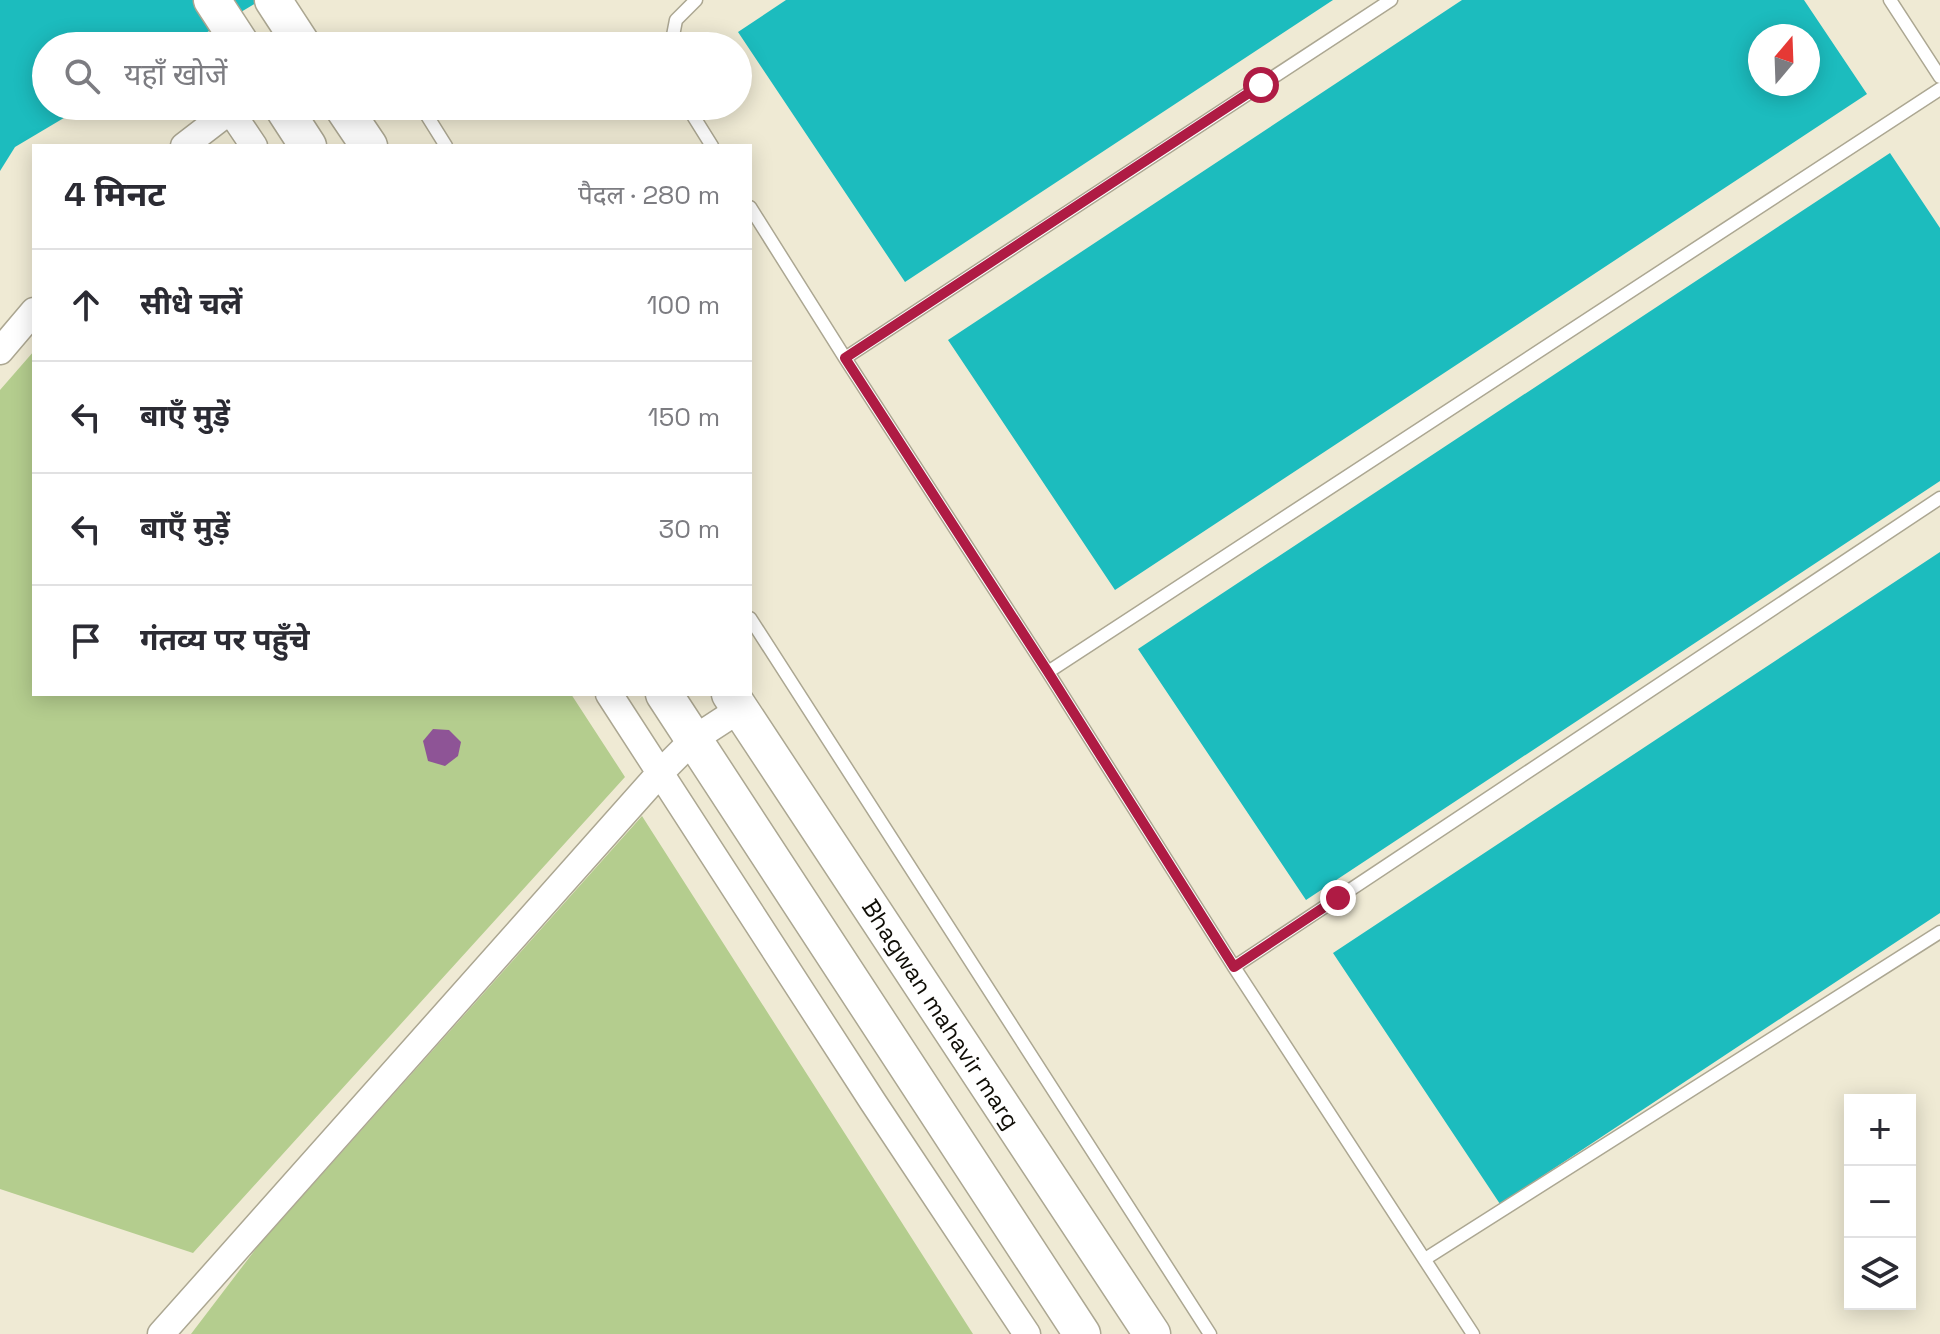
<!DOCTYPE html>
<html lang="hi">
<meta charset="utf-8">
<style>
:root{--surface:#fff;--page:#f7f7f7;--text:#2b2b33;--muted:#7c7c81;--line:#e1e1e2}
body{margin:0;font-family:"Space Grotesk","Noto Sans Devanagari",sans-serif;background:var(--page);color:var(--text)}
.controls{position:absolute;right:24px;bottom:24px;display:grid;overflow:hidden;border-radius:0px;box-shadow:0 4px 20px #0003}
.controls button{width:72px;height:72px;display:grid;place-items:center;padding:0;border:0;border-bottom:2px solid var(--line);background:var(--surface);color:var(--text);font:40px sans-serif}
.compass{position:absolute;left:1748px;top:24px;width:72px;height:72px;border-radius:50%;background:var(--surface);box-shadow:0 4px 20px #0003;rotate:19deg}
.stop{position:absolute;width:24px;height:24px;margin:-18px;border:6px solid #af1b44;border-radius:50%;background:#fff}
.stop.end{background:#af1b44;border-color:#fff;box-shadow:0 2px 8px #0008}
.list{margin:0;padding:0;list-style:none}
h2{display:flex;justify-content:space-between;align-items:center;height:104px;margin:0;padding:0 32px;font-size:34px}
h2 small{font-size:26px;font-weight:400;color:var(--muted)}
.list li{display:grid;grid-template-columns:52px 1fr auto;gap:24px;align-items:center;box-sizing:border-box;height:112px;padding:0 32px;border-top:2px solid var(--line)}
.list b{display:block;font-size:30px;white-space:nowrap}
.list em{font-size:26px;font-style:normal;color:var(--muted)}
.icon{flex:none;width:44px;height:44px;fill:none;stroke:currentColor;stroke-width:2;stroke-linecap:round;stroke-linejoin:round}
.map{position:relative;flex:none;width:1940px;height:1334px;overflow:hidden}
.search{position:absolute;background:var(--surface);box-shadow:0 4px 20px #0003;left:32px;top:32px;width:720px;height:88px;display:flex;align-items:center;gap:20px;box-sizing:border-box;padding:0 28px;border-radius:44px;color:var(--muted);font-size:30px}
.panel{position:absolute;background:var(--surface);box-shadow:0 4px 20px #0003;left:32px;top:144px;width:720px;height:552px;border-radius:0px}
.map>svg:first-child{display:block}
.green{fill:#b4cd8e}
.water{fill:#1cbcbe;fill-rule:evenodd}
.building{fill:#8e5496}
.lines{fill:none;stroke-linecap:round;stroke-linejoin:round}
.lane-casing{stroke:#aca792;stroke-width:15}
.street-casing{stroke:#aca792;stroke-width:29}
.secondary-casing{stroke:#aca792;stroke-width:39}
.lane{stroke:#fff;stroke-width:12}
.street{stroke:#fff;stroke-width:26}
.secondary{stroke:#fff;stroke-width:36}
.route{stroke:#af1b44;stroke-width:10}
.labels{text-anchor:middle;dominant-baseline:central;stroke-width:6;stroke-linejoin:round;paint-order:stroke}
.street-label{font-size:24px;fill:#0f0d06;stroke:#fff}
</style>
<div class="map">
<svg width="1940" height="1334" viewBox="0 0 1940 1334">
<rect width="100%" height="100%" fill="#efead4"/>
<path class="green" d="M34 351V694H571L625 777 193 1253 0 1189V390Z
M642 816 973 1334H191L258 1246Z"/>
<path class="water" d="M0 0H261L184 46H46V106H84L15 147 0 171Z
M786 0H1333L905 282 738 32Z
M1462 0H1804L1867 94 1115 590 948 340ZM1808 36V84H1760V36Z
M1890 153 1940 228V481L1306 900 1138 649Z
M1940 552V913L1500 1204 1333 953Z"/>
<path class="building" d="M433 729 449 730 461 742 458 756 445 766 428 761 423 741Z"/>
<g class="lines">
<g class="lane-casing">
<path id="lane" d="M1890 0 1940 77
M671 46 676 20 696 0
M417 106 426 114 446 146
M687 106 712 146
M750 207 845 358 1048 672 1234 967 1473 1334
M845 358 1391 0
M750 618 1210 1334
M1048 672 1940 89
M1234 967 1940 498
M1425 1259 1940 932"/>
</g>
<g class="street-casing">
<path id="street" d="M229 109 254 146
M184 146 236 106
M0 351 34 311
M609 694 873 1102 1027 1334
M161 1334 659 774 694 739 740 709"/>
</g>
<g class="secondary-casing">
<path id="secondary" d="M212 0 242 46
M273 0 303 46
M282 106 308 146
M342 106 369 146
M664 694 1082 1334
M730 694 1152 1334"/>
</g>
<use href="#lane" class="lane"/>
<use href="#street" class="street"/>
<use href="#secondary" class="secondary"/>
</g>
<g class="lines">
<path class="route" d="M1261 85 845 358 1048 672 1234 967 1338 898"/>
</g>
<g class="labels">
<g class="street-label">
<text transform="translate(941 1014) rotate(57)">Bhagwan mahavir marg</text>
</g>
</g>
</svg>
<div class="controls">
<button>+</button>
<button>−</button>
<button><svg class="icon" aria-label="layers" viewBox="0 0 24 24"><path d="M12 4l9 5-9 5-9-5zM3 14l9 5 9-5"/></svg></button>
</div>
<svg class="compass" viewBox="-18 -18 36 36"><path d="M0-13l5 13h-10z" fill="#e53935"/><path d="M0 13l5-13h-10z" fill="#7c7c81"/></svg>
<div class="stop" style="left:1261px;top:85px"></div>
<div class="stop end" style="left:1338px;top:898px"></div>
<div class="search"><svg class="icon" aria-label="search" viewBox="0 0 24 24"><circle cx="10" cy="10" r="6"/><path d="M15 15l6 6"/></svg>यहाँ खोजें</div>
<section class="panel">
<h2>4 मिनट<small>पैदल · 280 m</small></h2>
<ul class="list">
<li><svg class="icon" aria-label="ahead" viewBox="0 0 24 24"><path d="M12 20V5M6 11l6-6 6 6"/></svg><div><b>सीधे चलें</b></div><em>100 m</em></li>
<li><svg class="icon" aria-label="left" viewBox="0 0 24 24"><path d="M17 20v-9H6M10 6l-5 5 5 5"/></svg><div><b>बाएँ मुड़ें</b></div><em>150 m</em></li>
<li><svg class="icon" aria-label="left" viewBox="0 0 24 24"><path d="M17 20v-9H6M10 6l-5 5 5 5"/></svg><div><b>बाएँ मुड़ें</b></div><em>30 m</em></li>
<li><svg class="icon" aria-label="arrive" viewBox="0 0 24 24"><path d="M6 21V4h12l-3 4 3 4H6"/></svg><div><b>गंतव्य पर पहुँचे</b></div></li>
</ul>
</section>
</div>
